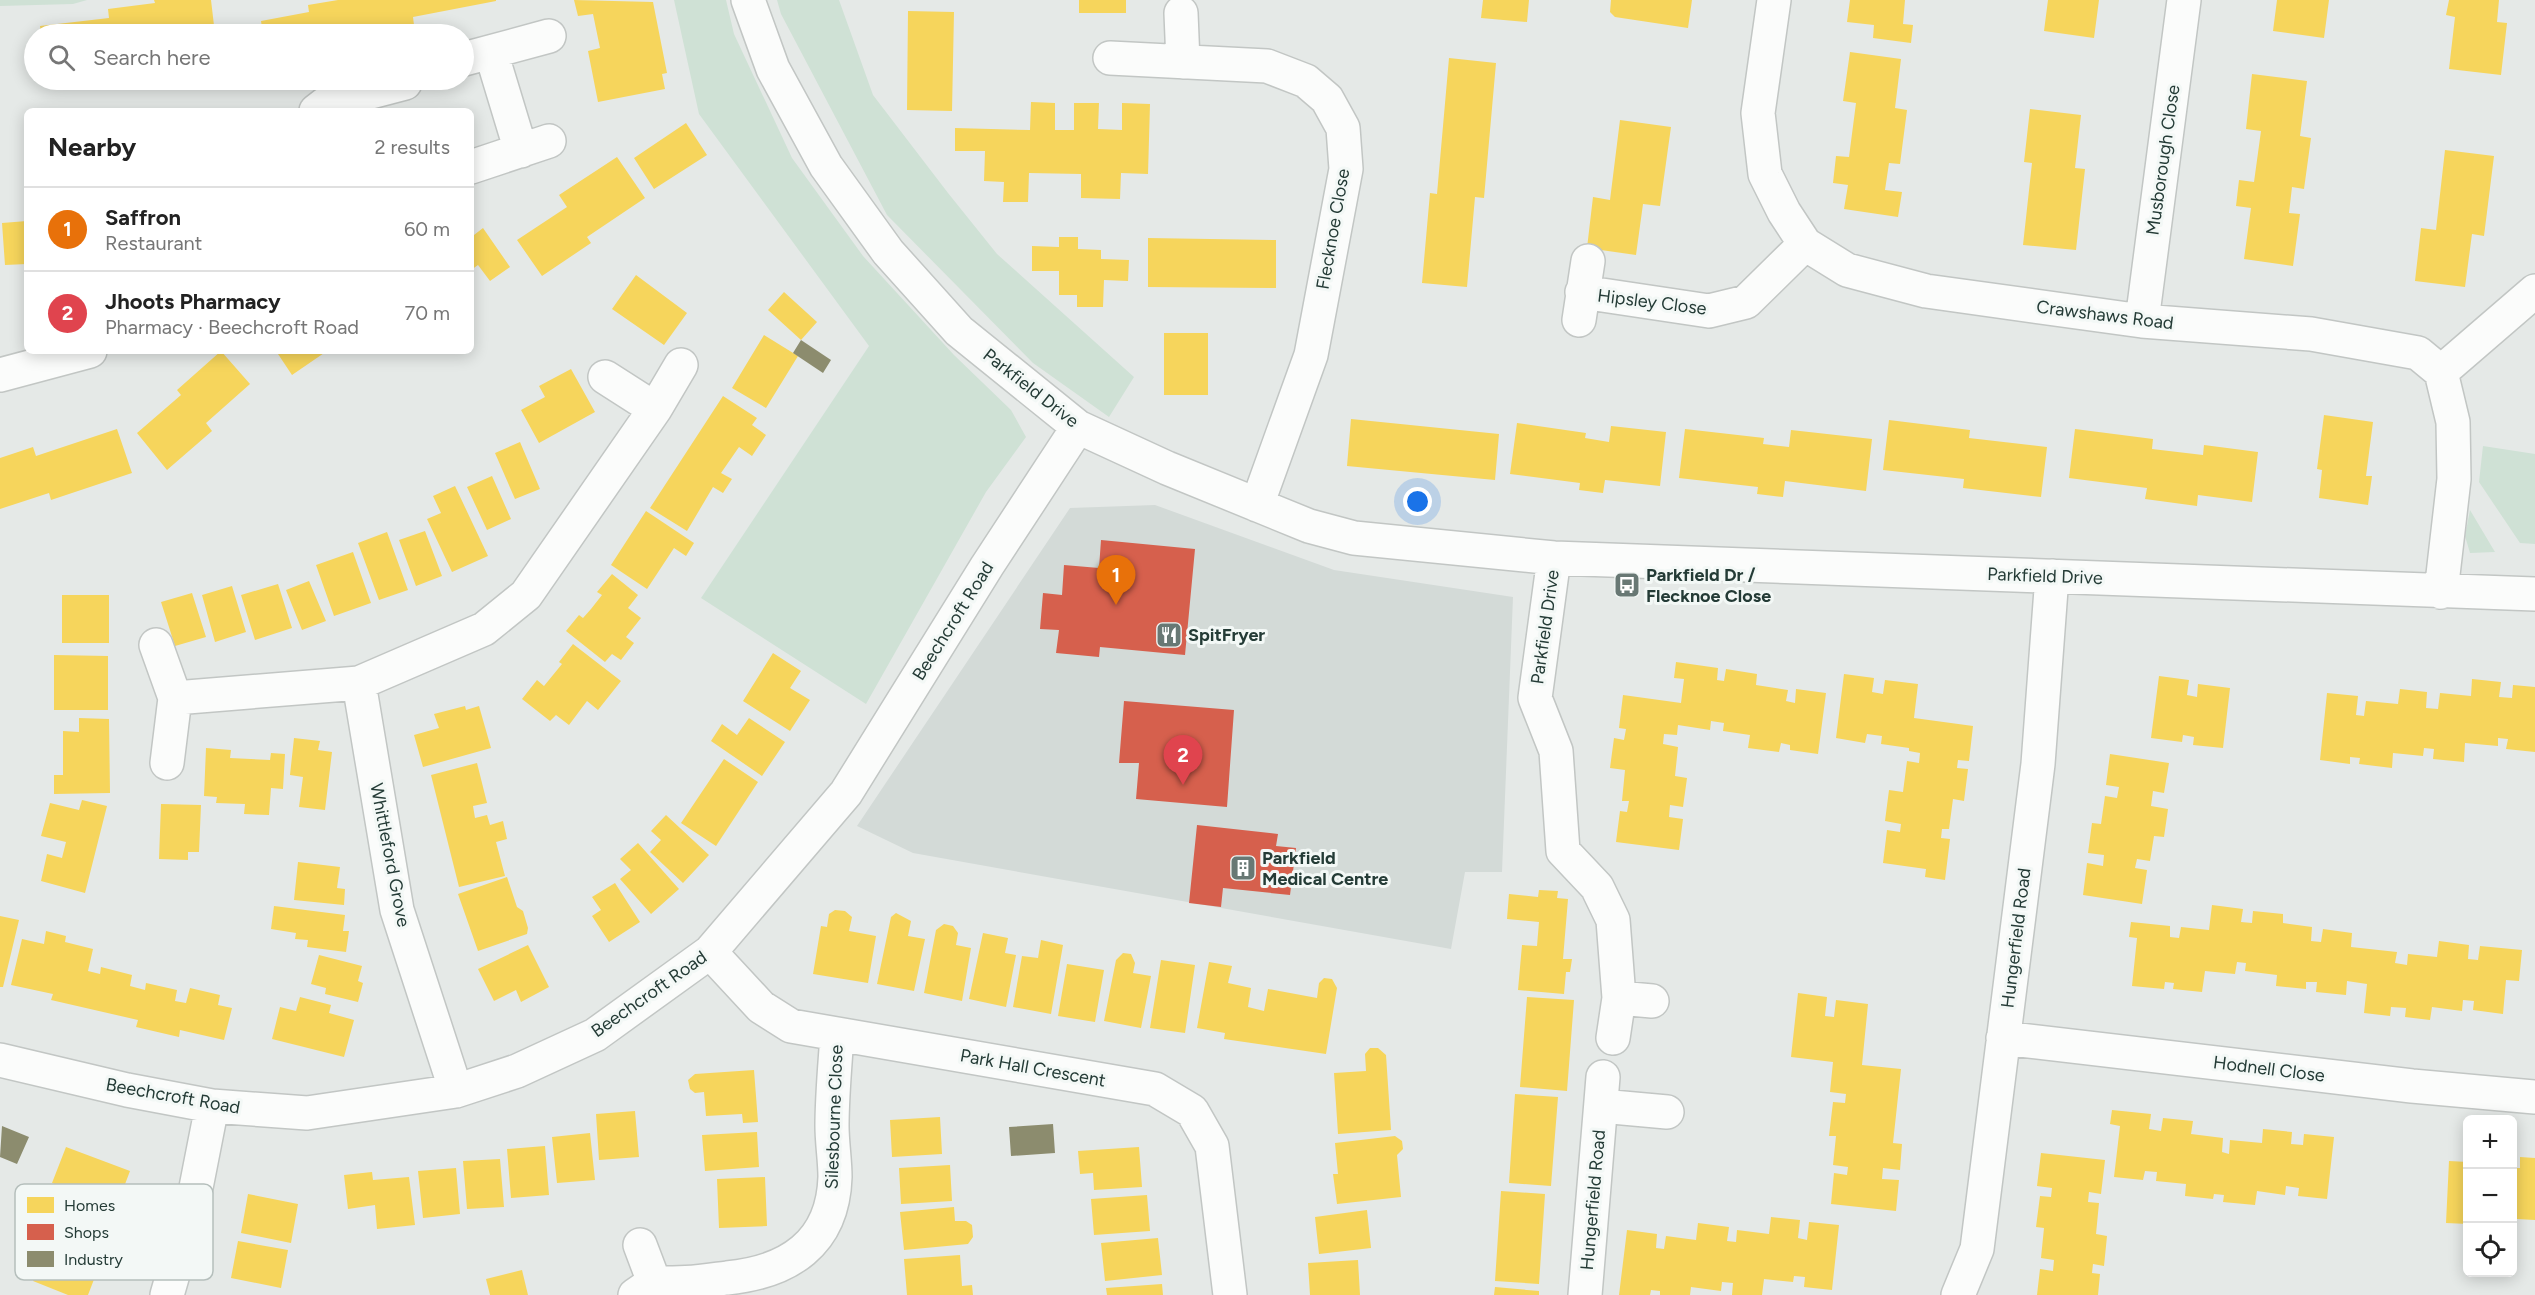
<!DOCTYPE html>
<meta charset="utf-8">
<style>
:root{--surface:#fff;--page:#f2f2f2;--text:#222;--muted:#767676;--line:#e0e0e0;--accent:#1a73e8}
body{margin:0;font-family:Figtree,sans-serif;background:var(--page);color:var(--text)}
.controls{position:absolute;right:18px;bottom:18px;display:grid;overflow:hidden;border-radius:9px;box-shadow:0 3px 15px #0003}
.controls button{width:54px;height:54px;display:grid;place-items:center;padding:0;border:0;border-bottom:2px solid var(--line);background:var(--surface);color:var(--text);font:30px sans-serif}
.you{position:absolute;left:1418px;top:502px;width:21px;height:21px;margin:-15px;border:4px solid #fff;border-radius:50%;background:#1a73e8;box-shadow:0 0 0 9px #1a73e833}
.badge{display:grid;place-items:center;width:39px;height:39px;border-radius:50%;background:var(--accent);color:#fff;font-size:20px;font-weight:700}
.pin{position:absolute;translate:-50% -50px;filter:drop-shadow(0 2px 3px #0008)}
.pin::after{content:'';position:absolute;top:32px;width:21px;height:18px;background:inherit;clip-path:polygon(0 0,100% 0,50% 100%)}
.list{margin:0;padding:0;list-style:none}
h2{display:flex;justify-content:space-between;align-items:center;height:78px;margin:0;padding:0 24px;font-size:26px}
h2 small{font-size:20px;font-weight:400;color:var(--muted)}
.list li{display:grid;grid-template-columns:39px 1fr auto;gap:18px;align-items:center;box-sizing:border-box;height:84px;padding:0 24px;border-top:2px solid var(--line)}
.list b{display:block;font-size:22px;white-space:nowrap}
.list p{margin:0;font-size:20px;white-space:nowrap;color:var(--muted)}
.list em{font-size:20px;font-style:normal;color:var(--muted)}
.icon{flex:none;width:33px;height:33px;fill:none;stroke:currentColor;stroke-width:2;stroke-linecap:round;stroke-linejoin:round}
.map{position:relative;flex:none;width:2535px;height:1295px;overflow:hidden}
.search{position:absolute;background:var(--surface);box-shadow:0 3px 15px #0003;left:24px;top:24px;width:450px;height:66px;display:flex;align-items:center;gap:15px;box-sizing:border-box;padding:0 21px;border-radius:33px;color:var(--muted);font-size:22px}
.panel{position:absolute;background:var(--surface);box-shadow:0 3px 15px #0003;left:24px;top:108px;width:450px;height:246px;border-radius:9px}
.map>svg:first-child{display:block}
.built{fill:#d3dad7}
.green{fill:#cfe1d5}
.homes{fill:#f6d55c}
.shops{fill:#d6604d}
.industry{fill:#8c8c6e}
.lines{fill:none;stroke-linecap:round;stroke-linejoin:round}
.minor-casing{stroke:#c2c6c4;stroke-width:36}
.minor{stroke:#fbfcfb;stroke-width:33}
.labels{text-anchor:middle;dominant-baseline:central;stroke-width:6;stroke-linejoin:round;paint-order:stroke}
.street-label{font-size:18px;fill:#243b36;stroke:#f3f8f6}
.poi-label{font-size:18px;font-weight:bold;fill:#243b36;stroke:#f3f8f6;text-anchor:start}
.key{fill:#f3f8f6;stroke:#b5bfbc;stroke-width:1.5}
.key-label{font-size:16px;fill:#243b36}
</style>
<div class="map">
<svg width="2535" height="1295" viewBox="0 0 2535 1295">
<rect width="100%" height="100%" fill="#e5e9e7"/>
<path class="built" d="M1155 505 1334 570 1513 597 1502 872H1465L1451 949 913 853 857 826 1070 508Z"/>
<path class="green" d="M0 0H87L73 4 0 6Z
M674 0H726L734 34 792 158 863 256 954 355 1011 410 1026 437 986 492 866 704 701 598 869 346 699 114Z
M777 0H839L873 95 948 193 997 254 1134 377 1109 417 1033 363 887 215 781 14Z
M2483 446 2535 454V544L2520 543 2479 482Z
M2470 510 2495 552 2470 553 2465 536Z"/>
<path class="homes" d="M154 0H211L215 34H41L40 26 109 18 108 9 155 3Z
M338 0H496V1L413 17 414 25 365 34H263L261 21 309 12 308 5Z
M574 0 653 2 667 73 662 74 665 89 598 102 588 51 600 48 593 14 578 16Z
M1079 0H1126V13H1079Z
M1483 0H1529L1527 22 1481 18Z
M1611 0H1692L1688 28 1615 17 1610 12Z
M1850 0H1905L1903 24 1913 25 1911 43 1873 38 1874 25 1847 22Z
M2048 0H2099L2094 38 2044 31Z
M2277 0H2329L2324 38 2273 31Z
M2449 0H2499L2497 22 2507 23 2501 75 2449 69 2455 17 2446 15Z
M908 11 954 12 952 111 907 110Z
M1850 52 1901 59 1895 108 1907 110 1900 164 1889 163 1885 190 1902 192 1898 217 1844 209 1848 185 1833 183 1836 156 1849 157 1856 103 1843 101Z
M1449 58 1496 63 1484 198 1475 197 1467 287 1422 283 1430 193 1437 194Z
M2252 74 2307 81 2300 136 2311 138 2304 189 2292 187 2289 213 2300 214 2293 266 2244 259 2251 208 2236 206 2239 180 2254 182 2261 131 2246 129Z
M1031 102 1055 103V130H1074V103H1099L1098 129 1122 130V103L1150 104 1148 174 1121 173 1120 199 1081 198V174L1029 173 1028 202H1003L1004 182 984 181 985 151H955V128L1030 130Z
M2030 109 2081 115 2075 168 2085 169 2076 250 2023 245 2032 163 2024 162Z
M1620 120 1671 127 1660 206 1643 204 1636 255 1587 248 1593 197 1610 200Z
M686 123 707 155 654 189 634 158Z
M2445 150 2494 156 2484 236 2472 234 2465 287 2415 281 2421 228 2436 230Z
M617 157 645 198 587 237 591 243 542 276 517 240 567 207 559 195Z
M27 221V264L5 265 2 223Z
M483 228 510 267 490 281 478 265 471 270V231L474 235Z
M1059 237H1078V249L1101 250V259L1129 260 1128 281 1104 280 1103 307H1077V295H1059V271H1032V246L1059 247Z
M1148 238 1276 240V288L1148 287Z
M636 275 687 313 664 345 612 309Z
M784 292 817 322 801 340 768 310Z
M1164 333H1208V395H1164Z
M764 335 798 356 766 408 732 388Z
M221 351 250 384 206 423 212 431 167 470 137 433 181 395 177 390Z
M276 351H327L292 375Z
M571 369 595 412 539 443 521 410 545 397 539 386Z
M723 396 757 418 752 425 766 435 752 456 739 447 721 473 732 479 723 493 713 487 687 531 650 508Z
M2324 415 2373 422 2366 476H2372L2368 505 2319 498 2322 470 2317 469Z
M1351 419 1499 434 1495 480 1347 466Z
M1889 420 1970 430 1969 438 2047 447 2041 497 1963 488 1964 479 1883 470Z
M1517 423 1586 433 1585 438 1609 442 1611 426 1666 432 1660 486 1605 480 1603 493 1579 490 1580 483 1510 474Z
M117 429 132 473 51 500 49 493 0 509V458L33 447 36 456Z
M1685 429 1764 438 1763 444 1789 447 1791 430 1872 439 1866 491 1785 481 1783 497 1757 494 1758 487 1679 478Z
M2075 429 2153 439 2152 449 2203 455 2204 445 2258 452 2252 502 2198 495 2197 506 2145 499 2147 488 2069 478Z
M520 442 540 489 515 499 495 453Z
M492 476 511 519 487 530 467 487Z
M455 486 488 556 452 572 427 519 441 513 433 496Z
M646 511 694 543 686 556 674 548 647 589 611 565Z
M425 531 442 576 416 586 399 540Z
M387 532 408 590 379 600 358 543Z
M353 552 371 603 334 616 316 565Z
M612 574 638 595 628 608 641 618 626 637 634 643 621 660 612 654 605 662 566 631 579 615 583 618 591 609 602 595 597 592Z
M309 581 326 621 302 630 286 590Z
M278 584 292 628 255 640 241 595Z
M232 586 246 632 215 642 202 595Z
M192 593 206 637 175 646 161 602Z
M62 595H109V643H62Z
M573 644 621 681 598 710 587 701 569 725 556 715 550 721 522 699 537 680 544 686 562 664 559 662Z
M773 653 801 671 790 688 810 700 790 731 743 701Z
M54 655 108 656V710H54Z
M1676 662 1718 668 1717 680 1724 681 1726 669 1757 674 1756 685 1788 690 1786 701 1795 703 1796 689 1826 693 1818 754 1790 750V745L1781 743 1779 752 1748 748 1750 735 1723 731 1724 723 1711 721 1710 730 1678 725 1677 735 1664 734 1663 744 1678 747 1675 776 1687 778 1683 807 1670 805 1669 817 1683 819 1679 850 1616 842 1620 811 1627 812 1629 801H1622L1625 770 1610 768 1614 738 1624 740 1626 729 1619 728 1623 695 1681 703 1684 679 1674 678Z
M1844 674 1874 678 1872 692 1883 694 1885 680 1918 684 1914 718 1973 726 1969 761 1958 760 1957 768 1968 769 1964 801 1953 799 1949 829H1942L1941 838 1950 839 1945 880 1925 877 1926 869 1883 863 1887 830 1900 832 1901 824 1885 821 1889 790 1903 792 1907 761 1919 763 1920 753 1909 751V748L1881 744 1882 736 1867 734 1865 743 1836 738Z
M2159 676 2189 680 2187 695 2197 697 2198 684 2230 688 2223 748 2193 745 2194 737 2183 735 2182 742 2151 738Z
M2472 679 2501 682 2499 697 2512 698 2513 685 2535 687V752L2506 749 2508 739 2498 738V746L2465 743 2464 762 2433 759 2434 749 2424 748 2423 756 2393 753 2392 768 2359 764 2360 758 2350 757V764L2320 760 2327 693 2358 696 2356 715 2364 716 2366 701 2398 704 2400 689 2427 692 2426 708 2438 709 2440 693 2471 696Z
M465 706 466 710 479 706 491 748 423 767 414 735 439 728 434 714Z
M79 718 109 719 110 793 54 794V775H63V731L79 732Z
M749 718 785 742 762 776 711 741 722 724 737 735Z
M294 738 320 741 318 750 332 752 325 810 299 807 303 777 290 775Z
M206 748 231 750 230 758 270 760 271 753 285 754 283 789 271 788 269 815 244 814 245 804 216 803 217 797 204 796Z
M2110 754 2169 763 2164 793 2153 791 2151 806 2168 809 2164 837 2154 836 2150 861 2137 859 2135 868 2147 870 2142 904 2083 895 2087 863 2103 866 2104 855 2088 853 2092 823 2101 824 2105 796 2117 798 2119 787 2106 785Z
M724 759 758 782 716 846 681 823Z
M477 763 487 803 473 806 475 818 487 815 490 825 503 821 507 839 496 842 505 876 459 887 431 775Z
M82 800 107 806 85 893 41 881 47 854 62 858 66 842 41 836 50 803 79 810Z
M161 804 201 805 199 852H188V860L159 859Z
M666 815 709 855 683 883 650 852 661 840 651 831Z
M638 843 679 889 651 914 620 879 631 870 620 859Z
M298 862 340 867 337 888 345 889 344 905 294 900Z
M507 877 517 907 523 911 528 928 527 934 478 951 458 894Z
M615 883 640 922 609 942 592 916 601 910 592 897Z
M1539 890 1558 891 1557 898 1568 899 1563 959H1572L1570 972H1566L1564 994 1518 990 1522 945 1537 946 1539 922 1507 919 1509 894 1538 897Z
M2212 905 2243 909 2241 922 2252 923 2253 911 2283 914V923L2312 927 2311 941 2321 942 2323 929 2352 933 2351 947 2397 952 2395 963 2407 965 2408 954 2437 957 2439 941 2469 945 2468 959 2478 960 2480 946 2522 950 2519 981 2506 980 2503 1014 2473 1010 2474 1001 2463 1000 2462 1011 2432 1007 2430 1020 2405 1017 2406 1008 2391 1007 2390 1016 2364 1013 2367 984 2347 981 2346 995 2316 992 2317 982H2306V989L2276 986 2277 975 2245 971 2246 963 2237 962 2235 974 2205 971 2202 992 2173 989 2174 983 2165 982 2164 989 2132 986 2137 938 2129 937 2131 922 2170 926V937L2179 938 2181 927 2209 930Z
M274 906 345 915 343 931H349L346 952 307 947 308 940 295 939 296 933 271 929Z
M835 910 845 911 852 917 849 931 876 936 868 983 813 974 821 926 827 927 829 914Z
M896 913 911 921 908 936 925 939 914 991 877 984 891 917Z
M0 916 19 920 3 987H0Z
M944 924 953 926 958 933 956 945 971 948 962 1001 924 993 936 930Z
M46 931 66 936 65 942 93 949 88 971 100 974 101 967 132 975 130 986 145 990 146 983 177 990 175 1001 186 1003 190 988 220 995 218 1005 232 1008 224 1040 180 1030 179 1037 136 1027 138 1020 51 1000 53 994 11 985 22 939 44 944Z
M983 933 1008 938 1005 953 1016 955 1006 1007 969 999Z
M1041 940 1063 945 1051 1014 1013 1007 1022 956 1038 958Z
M528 945 549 987 521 1002 516 990 494 1001 478 969Z
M1123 953 1131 954 1135 963 1133 973 1151 976 1141 1028 1104 1021 1116 960Z
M319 955 362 966 358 981 363 983 358 1002 325 994 326 988 311 984Z
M1161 960 1195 965 1185 1033 1150 1028Z
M1209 962 1232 966 1228 983 1251 988 1248 1007 1264 1011 1268 989 1317 998 1319 983 1324 978 1332 979 1337 988 1326 1054 1224 1039 1225 1033 1197 1028Z
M1067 964 1104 970 1095 1022 1058 1016Z
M1798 993 1827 997 1825 1016 1834 1017 1836 1000 1868 1004 1862 1065 1901 1069 1893 1143 1902 1144 1900 1170 1883 1168 1882 1179 1899 1180 1896 1211 1831 1204 1834 1173 1847 1175 1848 1167 1833 1165 1836 1136H1829L1833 1102 1845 1103 1846 1094 1830 1092 1833 1062 1791 1057Z
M300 997 331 1005 329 1013 354 1020 344 1057 272 1039 280 1007 296 1011Z
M1527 997 1574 1000 1567 1091 1520 1087Z
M1370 1048H1378L1386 1055 1391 1130 1338 1134 1334 1073 1366 1071 1365 1054Z
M754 1070 758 1122 743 1123 742 1114 706 1116 704 1092 695 1093 690 1089 688 1080 695 1074Z
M1515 1094 1558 1097 1551 1186 1509 1183Z
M2112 1110 2151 1114 2149 1129 2161 1131 2163 1118 2193 1121 2191 1134 2223 1138 2222 1152 2229 1154 2230 1140 2262 1143 2263 1129 2292 1132 2291 1144 2303 1145 2304 1134 2334 1137 2327 1199 2298 1196 2299 1188 2286 1186 2285 1195 2257 1191 2255 1205 2223 1202 2224 1195 2214 1194 2213 1199 2185 1196 2186 1184 2156 1181 2157 1172 2145 1171 2143 1180 2114 1177 2120 1126 2110 1124Z
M635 1111 639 1157 599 1160 596 1114Z
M940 1117 942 1154 892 1157 890 1120Z
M757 1132 759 1167 705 1171 702 1135Z
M590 1133 595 1180 557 1183 552 1137Z
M1395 1136 1402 1141 1403 1149 1397 1155 1401 1197 1337 1204 1333 1174H1338L1335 1143Z
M545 1146 549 1195 511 1198 507 1149Z
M66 1147 130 1171 116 1208 52 1183Z
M1139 1147 1142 1187 1094 1190 1093 1173 1080 1174 1078 1151Z
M2041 1153 2105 1160 2101 1194 2089 1192 2088 1202 2099 1203 2096 1234 2107 1236 2104 1266 2093 1264 2092 1273 2100 1274 2098 1295H2037L2040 1269 2053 1271 2054 1260 2041 1258 2044 1228 2036 1227 2040 1196 2051 1197 2052 1188 2037 1186Z
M2520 1157 2535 1158V1220L2517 1219V1229L2512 1228V1168H2520Z
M500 1159 504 1207 467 1209 463 1161Z
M2449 1161 2468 1162V1224L2446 1223Z
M950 1165 952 1201 901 1204 899 1168Z
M456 1168 460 1214 423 1218 418 1171Z
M372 1172 373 1180 409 1177 415 1225 377 1229 375 1205 348 1209 344 1175Z
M765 1177 767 1226 719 1228 717 1179Z
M1501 1191 1545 1194 1539 1284 1495 1281Z
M248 1194 298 1204 291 1243 241 1233Z
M1147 1195 1150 1231 1094 1235 1091 1199Z
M954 1207 955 1221H966L972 1225 973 1237 968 1244 904 1250 900 1212Z
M1367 1210 1371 1248 1319 1254 1315 1217Z
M1771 1217 1800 1220 1798 1238 1807 1240 1809 1222 1839 1225 1832 1290 1804 1287 1805 1277 1794 1276 1793 1282 1764 1279 1762 1295H1732L1733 1283 1722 1282 1721 1291 1691 1287 1690 1295H1660V1291L1651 1290 1650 1295H1619L1627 1230 1657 1234 1656 1248 1664 1249 1666 1236 1696 1240 1698 1223 1729 1227 1727 1241 1736 1242 1737 1230 1769 1234Z
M1158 1238 1162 1275 1105 1281 1101 1243Z
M238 1241 288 1250 281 1288 231 1278Z
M46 1248 98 1269 88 1295H68L33 1281Z
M960 1255 962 1286 972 1285 973 1295H907L904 1259Z
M1358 1260 1360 1295H1310L1308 1263Z
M522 1270 528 1295H490L486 1279Z
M1162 1284 1163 1295H1107L1106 1288Z
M1495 1287 1539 1291V1295H1494Z"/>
<path class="shops" d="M1101 540 1195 549 1185 655 1100 647 1099 657 1056 653 1059 630 1040 629 1043 593 1062 595 1064 565 1099 568Z
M1124 701 1234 710 1227 807 1136 799 1139 763H1119Z
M1197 825 1278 834 1276 846 1296 848 1290 895 1223 888 1221 907 1189 903Z"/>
<path class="industry" d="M801 340 831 360 823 373 793 353Z
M1053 1124 1055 1153 1011 1156 1009 1127Z
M2 1126 29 1137 17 1164 0 1157Z"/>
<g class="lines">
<g class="minor-casing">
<path id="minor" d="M748 0 773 69 826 166 888 252 959 331 1078 427 1167 468 1309 526 1354 538 1554 558 2535 594
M1774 0 1758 113 1765 174 1784 212 1805 244 1847 270 1926 291 2142 321 2311 334 2418 353 2441 372 2453 422 2454 479 2441 592
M1181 13 1183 62
M491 52 521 151
M1110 58 1267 66 1306 81 1327 99 1343 128 1346 169 1311 355 1257 505
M464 59 549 36
M316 111 325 104 405 83
M471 167 549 141
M1582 292 1709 311 1746 302 1805 244
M1579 320 1588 261
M2142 321 2184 0
M2441 372 2535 291
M0 375 90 351
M605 377 655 409
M1554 558 1535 698 1556 751 1563 851 1597 887 1613 920 1619 998 1613 1038
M156 645 175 698 167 763
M359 683 397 910 456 1091
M175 698 359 683 484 629 526 595 655 409 681 365
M710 952 761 1007 791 1026 1155 1089 1192 1111 1212 1146 1230 1295
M1619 998 1652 1001
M2003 1038 2412 1086 2535 1097
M0 1060 127 1090 212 1106 307 1113 456 1091 517 1071 595 1035 710 952 846 793 987 566 1078 427
M1601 1106 1667 1112
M654 1282C679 1285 703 1281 727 1278 788 1272 833 1244 835 1177 835 1160 832 1143 832 1126 832 1096 835 1065 837 1035
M167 1295 192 1208 212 1106
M635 1295 654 1282 640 1245
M1585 1295 1603 1077
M1958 1295 1977 1249 2038 764 2052 576"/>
</g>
<use href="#minor" class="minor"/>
</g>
<defs>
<g id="bus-square" transform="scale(1.35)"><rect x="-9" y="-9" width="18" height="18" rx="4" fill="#687874" stroke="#f3f8f6"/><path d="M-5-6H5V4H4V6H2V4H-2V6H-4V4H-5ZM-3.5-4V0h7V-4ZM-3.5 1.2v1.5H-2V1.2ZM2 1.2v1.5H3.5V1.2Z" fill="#fff"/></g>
<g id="restaurant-square" transform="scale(1.35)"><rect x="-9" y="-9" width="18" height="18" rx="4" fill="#687874" stroke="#f3f8f6"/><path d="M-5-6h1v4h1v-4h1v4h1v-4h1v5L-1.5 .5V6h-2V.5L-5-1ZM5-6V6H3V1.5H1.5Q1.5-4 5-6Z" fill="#fff"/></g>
<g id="building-square" transform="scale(1.35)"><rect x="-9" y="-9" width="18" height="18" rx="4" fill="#687874" stroke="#f3f8f6"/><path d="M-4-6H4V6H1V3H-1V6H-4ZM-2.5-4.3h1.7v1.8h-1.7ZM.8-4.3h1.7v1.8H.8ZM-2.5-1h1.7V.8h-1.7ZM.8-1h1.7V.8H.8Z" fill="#fff"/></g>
</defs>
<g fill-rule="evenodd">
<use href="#bus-square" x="1627" y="585"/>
<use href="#restaurant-square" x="1169" y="635"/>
<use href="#building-square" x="1243" y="868"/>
</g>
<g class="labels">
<g class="street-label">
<text transform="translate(2163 160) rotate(-82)">Musborough Close</text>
<text transform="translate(1333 229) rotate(-80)">Flecknoe Close</text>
<text transform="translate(1652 302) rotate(7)">Hipsley Close</text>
<text transform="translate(2105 315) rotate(7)">Crawshaws Road</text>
<text transform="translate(1031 388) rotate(38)">Parkfield Drive</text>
<text transform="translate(2045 576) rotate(2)">Parkfield Drive</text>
<text transform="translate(953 621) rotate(-58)">Beechcroft Road</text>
<text transform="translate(1545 627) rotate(-82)">Parkfield Drive</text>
<text transform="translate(390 855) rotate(79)">Whittleford Grove</text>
<text transform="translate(2016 938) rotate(-83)">Hungerfield Road</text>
<text transform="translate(649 994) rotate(-35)">Beechcroft Road</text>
<text transform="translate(1033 1068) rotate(10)">Park Hall Crescent</text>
<text transform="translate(2269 1069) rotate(7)">Hodnell Close</text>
<text transform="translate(173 1096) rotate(10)">Beechcroft Road</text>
<text transform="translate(834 1117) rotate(-88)">Silesbourne Close</text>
<text transform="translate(1593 1200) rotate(-85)">Hungerfield Road</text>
</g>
<g class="poi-label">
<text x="1646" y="575">Parkfield Dr /<tspan x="1646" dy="21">Flecknoe Close</tspan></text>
<text x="1188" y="635">SpitFryer</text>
<text x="1262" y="858">Parkfield<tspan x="1262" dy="21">Medical Centre</tspan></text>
</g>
</g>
<rect x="15" y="1184" width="198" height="96" rx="9" class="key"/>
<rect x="27" y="1197" width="27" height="16" fill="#f6d55c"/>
<rect x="27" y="1224" width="27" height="16" fill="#d6604d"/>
<rect x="27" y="1251" width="27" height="16" fill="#8c8c6e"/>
<g class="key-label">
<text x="64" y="1211">Homes</text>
<text x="64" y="1238">Shops</text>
<text x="64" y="1265">Industry</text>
</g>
</svg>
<div class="controls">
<button>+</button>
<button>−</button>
<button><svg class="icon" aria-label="locate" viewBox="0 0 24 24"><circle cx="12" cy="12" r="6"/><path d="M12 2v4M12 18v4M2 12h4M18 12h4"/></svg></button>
</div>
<div class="you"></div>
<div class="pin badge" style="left:1116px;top:605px;background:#e8710a">1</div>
<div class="pin badge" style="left:1183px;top:785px;background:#e0444e">2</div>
<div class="search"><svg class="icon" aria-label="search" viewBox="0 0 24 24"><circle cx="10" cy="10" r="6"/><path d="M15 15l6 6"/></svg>Search here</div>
<section class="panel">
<h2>Nearby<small>2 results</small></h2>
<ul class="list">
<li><span class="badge" style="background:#e8710a">1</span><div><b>Saffron</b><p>Restaurant</p></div><em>60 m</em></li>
<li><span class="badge" style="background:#e0444e">2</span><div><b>Jhoots Pharmacy</b><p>Pharmacy · Beechcroft Road</p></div><em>70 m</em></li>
</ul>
</section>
</div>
